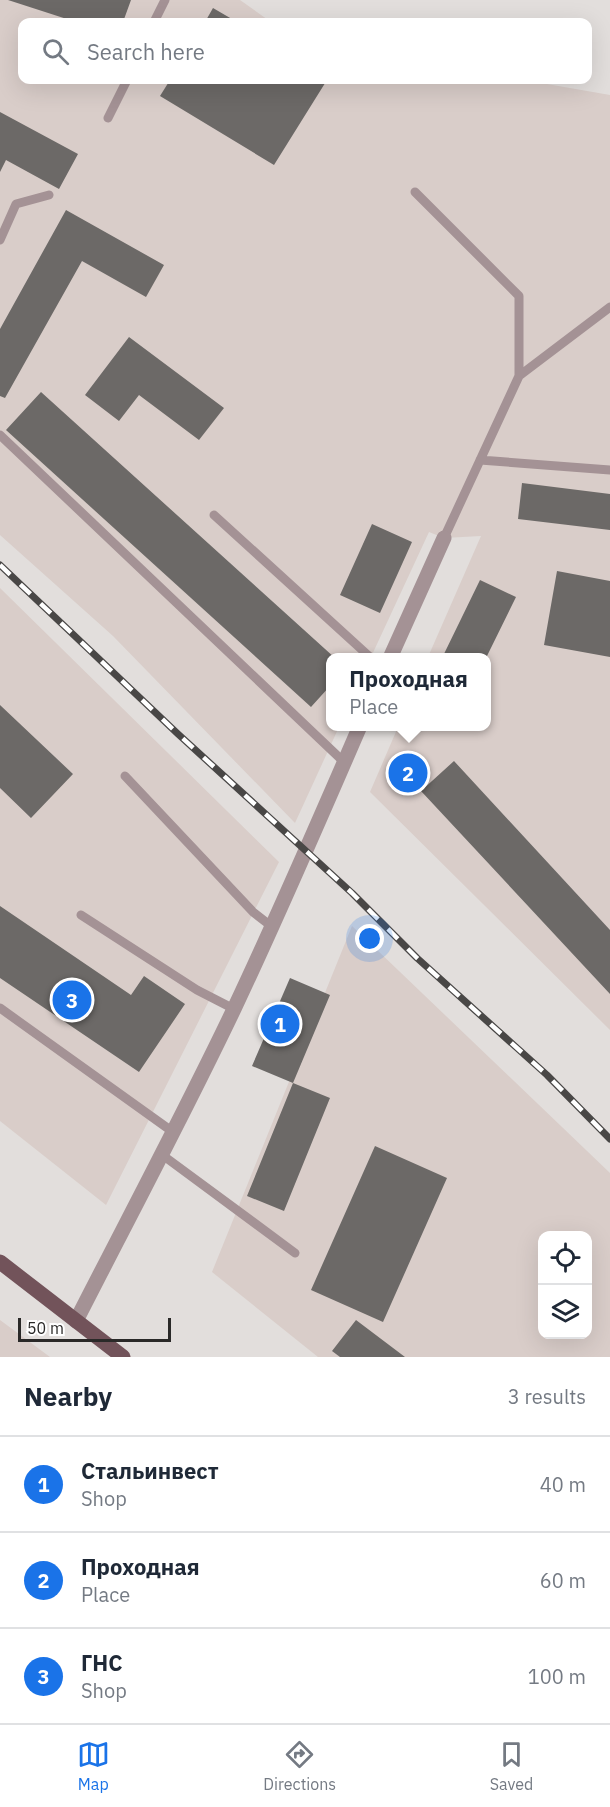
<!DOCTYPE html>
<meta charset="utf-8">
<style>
:root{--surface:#fff;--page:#f2f2f3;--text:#1f2937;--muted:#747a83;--line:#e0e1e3;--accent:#1a73e8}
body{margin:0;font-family:"IBM Plex Sans",sans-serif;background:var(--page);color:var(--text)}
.controls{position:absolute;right:18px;bottom:18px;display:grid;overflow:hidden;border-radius:12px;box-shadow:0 6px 24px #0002}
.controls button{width:54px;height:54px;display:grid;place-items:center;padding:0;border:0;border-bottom:2px solid var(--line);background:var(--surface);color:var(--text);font:30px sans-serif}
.scale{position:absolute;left:18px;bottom:15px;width:153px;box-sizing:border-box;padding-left:6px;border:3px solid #2a2928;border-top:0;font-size:16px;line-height:21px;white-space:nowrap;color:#2a2928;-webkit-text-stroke:4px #fff;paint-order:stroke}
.you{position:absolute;left:370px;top:939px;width:21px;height:21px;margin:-15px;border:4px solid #fff;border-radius:50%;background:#1a73e8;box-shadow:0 0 0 9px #1a73e833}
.badge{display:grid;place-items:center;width:39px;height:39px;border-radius:50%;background:var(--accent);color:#fff;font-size:20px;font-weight:700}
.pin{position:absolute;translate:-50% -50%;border:3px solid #fff;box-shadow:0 2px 6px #0006}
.popup{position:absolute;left:326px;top:653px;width:165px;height:78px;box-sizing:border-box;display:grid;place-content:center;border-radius:12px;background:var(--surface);filter:drop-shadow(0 2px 4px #0005);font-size:20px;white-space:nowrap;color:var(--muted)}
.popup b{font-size:22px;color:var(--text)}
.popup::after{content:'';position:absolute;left:50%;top:100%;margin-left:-12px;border:12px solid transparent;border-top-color:var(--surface)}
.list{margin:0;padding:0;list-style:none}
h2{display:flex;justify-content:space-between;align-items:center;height:78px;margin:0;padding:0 24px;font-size:26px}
h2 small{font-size:20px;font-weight:400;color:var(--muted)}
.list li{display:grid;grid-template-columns:39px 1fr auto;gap:18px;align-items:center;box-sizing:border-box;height:96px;padding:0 24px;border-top:2px solid var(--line)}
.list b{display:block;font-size:22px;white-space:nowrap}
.list p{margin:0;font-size:20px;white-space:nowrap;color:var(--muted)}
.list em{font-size:20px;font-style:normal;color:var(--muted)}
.icon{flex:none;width:33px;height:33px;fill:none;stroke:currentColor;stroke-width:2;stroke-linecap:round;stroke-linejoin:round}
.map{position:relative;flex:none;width:610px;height:1357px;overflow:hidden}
.search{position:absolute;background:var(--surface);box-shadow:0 6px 24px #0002;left:18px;right:18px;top:18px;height:66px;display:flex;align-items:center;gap:15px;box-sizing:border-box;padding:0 21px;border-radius:12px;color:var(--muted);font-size:22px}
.sheet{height:366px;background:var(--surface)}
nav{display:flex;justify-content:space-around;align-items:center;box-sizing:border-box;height:84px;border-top:2px solid var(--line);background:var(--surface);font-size:16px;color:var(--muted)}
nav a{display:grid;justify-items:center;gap:3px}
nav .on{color:var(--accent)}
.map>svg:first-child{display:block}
.built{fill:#d9cdc9;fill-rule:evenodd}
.building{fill:#6c6967}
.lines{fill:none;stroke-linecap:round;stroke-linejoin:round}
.lane{stroke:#a49295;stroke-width:9}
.street{stroke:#a49295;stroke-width:15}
.primary{stroke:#72535a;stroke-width:15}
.rail-casing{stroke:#494746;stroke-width:7}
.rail{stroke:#fff;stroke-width:4.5;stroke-dasharray:14;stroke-linecap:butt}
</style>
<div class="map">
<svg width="610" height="1357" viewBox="0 0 610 1357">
<rect width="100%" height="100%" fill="#e2dedc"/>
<path class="built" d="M0 0H240L271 22H22V80H350L357 84 361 80H524L610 95V1030L370 792 398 727 486 726V658L428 657 481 536 444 538 429 532 371 657 330 658V726L339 727 295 823 113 636 0 535Z
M0 588 279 862 106 1205 0 1121Z
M352 926 610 1173V1357H318L212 1272ZM542 1236H588V1334H542Z
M0 1320 50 1357H0Z"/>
<path class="building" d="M8 0H131L123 22H76Z
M213 8 237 22H205Z
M170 80H327L274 165 160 96Z
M0 112 78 154 59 189 6 160 0 172Z
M66 210 164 265 146 297 82 261 5 398 0 396V329Z
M129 337 224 408 199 440 139 395 119 421 85 395Z
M41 392 335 658H330V686L311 707 6 430Z
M522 483 610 494V530L518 519Z
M372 524 412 542 380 613 340 595Z
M557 571 610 581V657L544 645Z
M480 580 516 597 486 658H442Z
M0 705 73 774 31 818 0 788Z
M409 759 422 770 407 787 394 776Z
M454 761 610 930V994L421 791Z
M0 906 131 995 144 976 185 1004 139 1072 0 978Z
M290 978 330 995 293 1083 252 1066Z
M293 1083 330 1098 284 1211 247 1196Z
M375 1146 447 1178 383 1322 311 1290Z
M356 1320 405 1357H340L332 1351Z"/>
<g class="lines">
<path class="lane" d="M154 22 165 0
M108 118 127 80
M415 192 519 296V376L444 538
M0 240 16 204 49 195
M519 376 610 307
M0 435 344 762
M480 460 610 470
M214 515 371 658
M125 776 253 912 271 926
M81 915 197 990 234 1009
M0 1008 173 1132
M161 1154 295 1253"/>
<path class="street" d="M390 658 444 538
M76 1321C129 1217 184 1114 234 1009 278 916 319 821 360 726"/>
<path class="primary" d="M0 1262 123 1357"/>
<g class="rail-casing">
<path id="rail" d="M0 565 178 734 352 893 417 958 547 1075 610 1139"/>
</g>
<use href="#rail" class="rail"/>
</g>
</svg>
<div class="controls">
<button><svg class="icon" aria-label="locate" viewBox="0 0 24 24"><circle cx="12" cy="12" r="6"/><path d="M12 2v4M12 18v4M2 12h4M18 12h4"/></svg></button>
<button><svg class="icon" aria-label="layers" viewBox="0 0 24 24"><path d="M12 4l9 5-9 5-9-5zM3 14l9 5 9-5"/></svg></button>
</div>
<div class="scale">50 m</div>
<div class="you"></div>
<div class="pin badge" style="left:280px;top:1024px">1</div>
<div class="pin badge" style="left:408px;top:773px">2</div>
<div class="popup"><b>Проходная</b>Place</div>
<div class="pin badge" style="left:72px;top:1000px">3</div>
<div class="search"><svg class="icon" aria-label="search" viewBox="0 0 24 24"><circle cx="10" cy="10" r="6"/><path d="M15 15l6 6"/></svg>Search here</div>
</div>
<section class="sheet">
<h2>Nearby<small>3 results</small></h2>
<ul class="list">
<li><span class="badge">1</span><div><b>Стальинвест</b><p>Shop</p></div><em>40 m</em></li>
<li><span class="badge">2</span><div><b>Проходная</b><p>Place</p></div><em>60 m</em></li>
<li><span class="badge">3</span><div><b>ГНС</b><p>Shop</p></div><em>100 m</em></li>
</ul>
</section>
<nav>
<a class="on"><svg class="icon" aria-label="map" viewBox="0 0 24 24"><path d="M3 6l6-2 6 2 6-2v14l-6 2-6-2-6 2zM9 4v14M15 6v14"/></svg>Map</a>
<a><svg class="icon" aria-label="directions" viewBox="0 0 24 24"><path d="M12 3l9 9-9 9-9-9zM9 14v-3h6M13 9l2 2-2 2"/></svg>Directions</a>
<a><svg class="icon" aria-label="saved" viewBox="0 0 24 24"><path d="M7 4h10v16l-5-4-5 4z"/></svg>Saved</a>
</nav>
